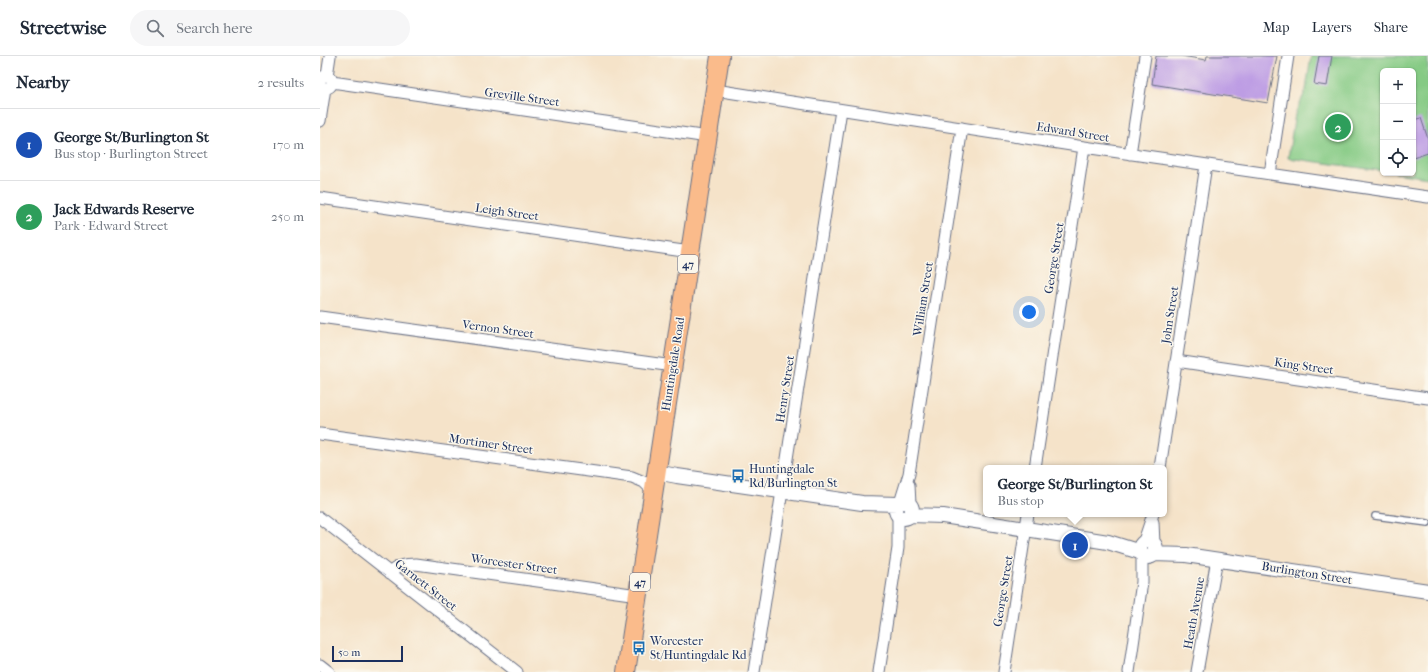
<!DOCTYPE html>
<meta charset="utf-8">
<style>
:root{--surface:#fff;--page:#f6f6f7;--text:#1f2937;--muted:#747a83;--line:#e0e1e3;--accent:#1f6fb2}
body{margin:0;font-family:"IM FELL French Canon",serif;background:var(--page);color:var(--text)}
.controls{position:absolute;right:12px;top:12px;display:grid;overflow:hidden;border-radius:6px;box-shadow:0 1px 3px #0004}
.controls button{width:36px;height:36px;display:grid;place-items:center;padding:0;border:0;border-bottom:1px solid var(--line);background:var(--surface);color:var(--text);font:20px sans-serif}
.scale{position:absolute;left:12px;bottom:10px;width:71px;box-sizing:border-box;padding-left:4px;border:2px solid #1b2f5e;border-top:0;font-size:11px;line-height:14px;white-space:nowrap;color:#1b2f5e;-webkit-text-stroke:3px #fbf7ec;paint-order:stroke}
.you{position:absolute;left:709px;top:256px;width:14px;height:14px;margin:-10px;border:3px solid #fff;border-radius:50%;background:#1a73e8;box-shadow:0 0 0 6px #1a73e833}
.badge{display:grid;place-items:center;width:26px;height:26px;border-radius:50%;background:var(--accent);color:#fff;font-size:13px;font-weight:700}
.pin{position:absolute;translate:-50% -50%;border:2px solid #fff;box-shadow:0 1px 4px #0006}
.popup{position:absolute;left:663px;top:409px;width:184px;height:52px;box-sizing:border-box;display:grid;place-content:center;border-radius:6px;background:var(--surface);filter:drop-shadow(0 1px 3px #0005);font-size:13px;white-space:nowrap;color:var(--muted)}
.popup b{font-size:15px;color:var(--text)}
.popup::after{content:'';position:absolute;left:50%;top:100%;margin-left:-8px;border:8px solid transparent;border-top-color:var(--surface)}
.list{margin:0;padding:0;list-style:none}
h2{display:flex;justify-content:space-between;align-items:center;height:52px;margin:0;padding:0 16px;font-size:17px}
h2 small{font-size:13px;font-weight:400;color:var(--muted)}
.list li{display:grid;grid-template-columns:26px 1fr auto;gap:12px;align-items:center;box-sizing:border-box;height:72px;padding:0 16px;border-top:1px solid var(--line)}
.list b{display:block;font-size:15px;white-space:nowrap}
.list p{margin:0;font-size:13px;white-space:nowrap;color:var(--muted)}
.list em{font-size:13px;font-style:normal;color:var(--muted)}
.icon{flex:none;width:22px;height:22px;fill:none;stroke:currentColor;stroke-width:2;stroke-linecap:round;stroke-linejoin:round}
.map{position:relative;flex:none;width:1108px;height:616px;overflow:hidden}
header{display:flex;align-items:center;gap:24px;box-sizing:border-box;height:56px;padding:0 20px;background:var(--surface);border-bottom:1px solid var(--line)}
header strong{font-size:19px}
nav{display:flex;gap:22px;margin-inline-start:auto;font-size:14px}
.search{width:280px;height:36px;background:var(--page);display:flex;align-items:center;gap:10px;box-sizing:border-box;padding:0 14px;border-radius:22px;color:var(--muted);font-size:15px}
main{display:flex}
aside{flex:1;background:var(--surface)}
.map>svg:first-child{display:block}
.green{fill:#85ca84;stroke:#507c71}
.building{fill:#bd9de4}
.lines{fill:none;stroke-linecap:round;stroke-linejoin:round}
.service-casing{stroke:#676e83;stroke-width:8}
.minor-casing{stroke:#676e83;stroke-width:13}
.tertiary-casing{stroke:#676e83;stroke-width:16}
.primary-casing{stroke:#676e83;stroke-width:20}
.service{stroke:#fff;stroke-width:5.5}
.minor{stroke:#fff;stroke-width:11}
.tertiary{stroke:#fff;stroke-width:14}
.primary{stroke:#fabb8b;stroke-width:18}
.labels{text-anchor:middle;dominant-baseline:central;stroke-width:3;stroke-linejoin:round;paint-order:stroke}
.shield{fill:#fbf7ec;stroke:#5e6b89;stroke-width:1}
.shield-label{font-size:11px;font-weight:bold;fill:#1b2f5e}
.street-label{font-size:12px;fill:#1b2f5e;stroke:#fbf7ec}
.poi-label{font-size:12px;fill:#1b2f5e;stroke:#fbf7ec;text-anchor:start}
</style>
<header>
<strong>Streetwise</strong>
<div class="search"><svg class="icon" aria-label="search" viewBox="0 0 24 24"><circle cx="10" cy="10" r="6"/><path d="M15 15l6 6"/></svg>Search here</div>
<nav><a>Map</a><a>Layers</a><a>Share</a></nav>
</header>
<main>
<aside>
<h2>Nearby<small>2 results</small></h2>
<ul class="list">
<li><span class="badge" style="background:#1a4fb4">1</span><div><b>George St/Burlington St</b><p>Bus stop · Burlington Street</p></div><em>170 m</em></li>
<li><span class="badge" style="background:#2e9e5b">2</span><div><b>Jack Edwards Reserve</b><p>Park · Edward Street</p></div><em>250 m</em></li>
</ul>
</aside>
<div class="map">
<svg width="1108" height="616" viewBox="0 0 1108 616">
<rect width="100%" height="100%" fill="#fbf7ec"/>
<filter id="ink" filterUnits="userSpaceOnUse"><feTurbulence type="fractalNoise" baseFrequency=".025" numOctaves="2"/><feDisplacementMap in="SourceGraphic" scale="8" xChannelSelector="R" yChannelSelector="G"/><feConvolveMatrix kernelMatrix="1 2 1 2 8 2 1 2 1" color-interpolation-filters="sRGB"/></filter>
<filter id="wash" filterUnits="userSpaceOnUse"><feTurbulence type="fractalNoise" baseFrequency=".012" numOctaves="4" result="noise"/><feDisplacementMap in="SourceGraphic" scale="16" xChannelSelector="R" yChannelSelector="G"/><feGaussianBlur stdDeviation="0.9" result="paint"/><feColorMatrix in="noise" values="0 0 0 0 0 0 0 0 0 0 0 0 0 0 0 0 0 1.4 0 .05"/><feComposite in="paint" operator="in"/></filter>
<g filter="url(#wash)">
<rect width="100%" height="100%" fill="#f5e3c9"/>
<path class="green" d="M991 0H1108V122L1075 117H1093V15H1063V115L968 102 975 58 986 34Z"/>
<g id="blocks">
<path class="building" d="M836 0H861L886 4 887 0H957L948 47 832 28Z
M999 0H1012L1007 30 994 28Z
M1101 62 1108 83V97L1093 102V64Z"/>
</g>
</g>
<g filter="url(#ink)">
<use href="#blocks" fill-opacity="0" stroke="#676e83" stroke-width="1"/>
<g class="lines">
<g class="service-casing">
<path id="service" d="M1055 460 1108 467"/>
</g>
<g class="minor-casing">
<path id="minor" d="M0 26a6 6 0 1 1 12 0a6 6 0 1 1-12 0Z
M7 20 10 0
M12 26 388 81
M395 34 764 91 1108 141
M0 65 5 32
M810 98 825 0
M950 118 968 0
M0 142 370 196
M0 261 353 310
M856 305 1108 342
M0 378 312 421 324 426 333 435
M715 412 764 91
M840 412 886 109
M589 429 590 448
M580 447 589 418 642 72
M0 462 197 616
M833 466 834 488
M824 485 833 458
M70 517C77 509 86 508 96 508L318 539
M0 609 9 616
M434 616 521 54
M559 616 578 492V459
M684 616 708 458
M809 616 822 526V498
M877 616 897 503"/>
</g>
<g class="tertiary-casing">
<path id="tertiary" d="M336 416 357 420 542 447 578 448
M576 454a8 8 0 1 1 16 0a8 8 0 1 1-16 0Z
M590 459 623 460 706 473 788 486 820 496
M820 493a8 8 0 1 1 16 0a8 8 0 1 1-16 0Z
M833 498 866 499 1108 535"/>
</g>
<g class="primary-casing">
<path id="primary" d="M306 616 400 0"/>
</g>
<use href="#service" class="service"/>
<use href="#minor" class="minor"/>
<use href="#tertiary" class="tertiary"/>
<use href="#primary" class="primary"/>
</g>
</g>
<defs>
<g id="bus-bare" transform="scale(1.08)"><path d="M-5-6H5V4H4V6H2V4H-2V6H-4V4H-5ZM-3.5-4V0h7V-4ZM-3.5 1.2v1.5H-2V1.2ZM2 1.2v1.5H3.5V1.2Z" fill="#1f6fb2" stroke="#fbf7ec" stroke-width="2.5" paint-order="stroke"/></g>
</defs>
<g fill-rule="evenodd">
<use href="#bus-bare" x="418" y="420"/>
<use href="#bus-bare" x="319" y="592"/>
</g>
<g class="labels">
<g class="shield">
<rect x="358" y="199" width="20" height="18" rx="3"/>
<rect x="310" y="517" width="20" height="18" rx="3"/>
</g>
<g class="shield-label">
<text x="368" y="208">47</text>
<text x="320" y="526">47</text>
</g>
<g class="street-label">
<text transform="translate(202 41) rotate(8)">Greville Street</text>
<text transform="translate(753 76) rotate(9)">Edward Street</text>
<text transform="translate(187 156) rotate(8)">Leigh Street</text>
<text transform="translate(734 202) rotate(-81)">George Street</text>
<text transform="translate(603 243) rotate(-81)">William Street</text>
<text transform="translate(850 259) rotate(-81)">John Street</text>
<text transform="translate(178 273) rotate(8)">Vernon Street</text>
<text transform="translate(353 308) rotate(-81)">Huntingdale Road</text>
<text transform="translate(984 310) rotate(8)">King Street</text>
<text transform="translate(465 333) rotate(-81)">Henry Street</text>
<text transform="translate(171 388) rotate(8)">Mortimer Street</text>
<text transform="translate(194 508) rotate(8)">Worcester Street</text>
<text transform="translate(987 517) rotate(9)">Burlington Street</text>
<text transform="translate(106 529) rotate(38)">Garnett Street</text>
<text transform="translate(683 535) rotate(-81)">George Street</text>
<text transform="translate(874 557) rotate(-80)">Heath Avenue</text>
</g>
<g class="poi-label">
<text x="429" y="413">Huntingdale<tspan x="429" dy="14">Rd/Burlington St</tspan></text>
<text x="330" y="585">Worcester<tspan x="330" dy="14">St/Huntingdale Rd</tspan></text>
</g>
</g>
</svg>
<div class="controls">
<button>+</button>
<button>−</button>
<button><svg class="icon" aria-label="locate" viewBox="0 0 24 24"><circle cx="12" cy="12" r="6"/><path d="M12 2v4M12 18v4M2 12h4M18 12h4"/></svg></button>
</div>
<div class="scale">50 m</div>
<div class="you"></div>
<div class="pin badge" style="left:755px;top:489px;background:#1a4fb4">1</div>
<div class="popup"><b>George St/Burlington St</b>Bus stop</div>
<div class="pin badge" style="left:1018px;top:71px;background:#2e9e5b">2</div>
</div>
</main>
